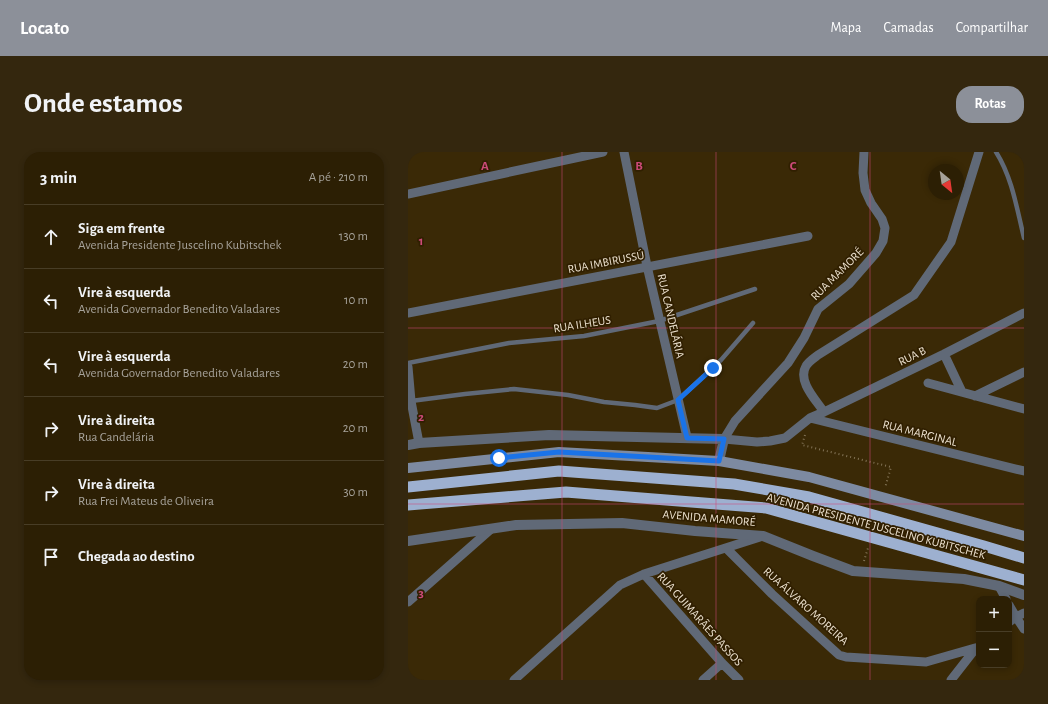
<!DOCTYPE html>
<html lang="pt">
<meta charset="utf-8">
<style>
:root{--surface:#2c1f04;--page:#34270e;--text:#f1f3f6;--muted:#a6a29a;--line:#483d26;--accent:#8c9099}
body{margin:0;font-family:"Alegreya Sans",sans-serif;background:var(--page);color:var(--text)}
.controls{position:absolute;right:12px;bottom:12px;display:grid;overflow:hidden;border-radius:8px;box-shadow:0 2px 6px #0003}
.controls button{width:36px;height:36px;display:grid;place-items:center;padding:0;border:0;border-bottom:1px solid var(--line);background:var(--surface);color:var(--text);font:20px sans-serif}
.compass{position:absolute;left:520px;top:12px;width:36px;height:36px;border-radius:50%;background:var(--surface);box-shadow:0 2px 6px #0003;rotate:151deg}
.stop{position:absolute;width:12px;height:12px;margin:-9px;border:3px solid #1a73e8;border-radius:50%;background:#fff}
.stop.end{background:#1a73e8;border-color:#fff;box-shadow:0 1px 4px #0008}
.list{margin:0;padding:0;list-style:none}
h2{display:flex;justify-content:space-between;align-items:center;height:52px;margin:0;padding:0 16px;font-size:17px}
h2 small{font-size:13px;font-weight:400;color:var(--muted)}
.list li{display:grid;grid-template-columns:26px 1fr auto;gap:12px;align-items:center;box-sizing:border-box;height:64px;padding:0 16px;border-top:1px solid var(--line)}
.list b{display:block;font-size:15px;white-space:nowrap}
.list p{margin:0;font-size:13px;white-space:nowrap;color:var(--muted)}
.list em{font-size:13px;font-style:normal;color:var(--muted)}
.icon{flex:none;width:22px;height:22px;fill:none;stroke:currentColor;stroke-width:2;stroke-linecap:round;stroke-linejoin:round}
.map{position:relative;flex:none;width:616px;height:528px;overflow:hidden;border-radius:16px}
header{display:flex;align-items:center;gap:24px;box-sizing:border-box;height:56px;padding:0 20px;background:var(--accent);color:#fff}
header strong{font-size:19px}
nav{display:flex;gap:22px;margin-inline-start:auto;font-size:14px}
.intro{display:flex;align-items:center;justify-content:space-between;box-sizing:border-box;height:96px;padding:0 24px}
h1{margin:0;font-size:28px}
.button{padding:10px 18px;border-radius:16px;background:var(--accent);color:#fff;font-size:14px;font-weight:700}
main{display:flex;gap:24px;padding:0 24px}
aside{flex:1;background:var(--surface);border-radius:16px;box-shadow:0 2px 6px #0003}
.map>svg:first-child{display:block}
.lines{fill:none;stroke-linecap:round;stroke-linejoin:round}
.path{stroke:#827356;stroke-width:2;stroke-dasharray:1 3;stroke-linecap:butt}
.service{stroke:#606977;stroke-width:4.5}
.minor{stroke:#606977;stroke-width:9}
.tertiary{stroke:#606977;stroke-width:10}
.secondary{stroke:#7d8aa1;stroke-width:10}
.trunk{stroke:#9db0d0;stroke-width:11}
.route{stroke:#1a73e8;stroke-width:5}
.grid{fill:none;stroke:#cc4a78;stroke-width:1;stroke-opacity:0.55}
.labels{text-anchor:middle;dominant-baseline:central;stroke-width:3.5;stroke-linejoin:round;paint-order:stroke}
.street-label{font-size:12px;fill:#ece1ce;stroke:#301f00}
.grid-label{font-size:13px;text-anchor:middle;font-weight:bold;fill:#cc4a78;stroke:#301f00;stroke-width:3.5;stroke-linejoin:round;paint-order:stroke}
</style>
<header>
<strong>Locato</strong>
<nav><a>Mapa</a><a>Camadas</a><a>Compartilhar</a></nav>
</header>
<div class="intro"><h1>Onde estamos</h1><a class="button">Rotas</a></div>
<main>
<aside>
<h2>3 min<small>A pé · 210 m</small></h2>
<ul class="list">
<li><svg class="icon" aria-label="ahead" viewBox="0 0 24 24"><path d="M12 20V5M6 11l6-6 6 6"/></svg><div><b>Siga em frente</b><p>Avenida Presidente Juscelino Kubitschek</p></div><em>130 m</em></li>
<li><svg class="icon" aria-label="left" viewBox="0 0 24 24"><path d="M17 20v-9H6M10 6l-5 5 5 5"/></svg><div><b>Vire à esquerda</b><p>Avenida Governador Benedito Valadares</p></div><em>10 m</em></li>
<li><svg class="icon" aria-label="left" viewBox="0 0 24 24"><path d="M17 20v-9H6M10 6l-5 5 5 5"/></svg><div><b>Vire à esquerda</b><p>Avenida Governador Benedito Valadares</p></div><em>20 m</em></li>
<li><svg class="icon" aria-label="right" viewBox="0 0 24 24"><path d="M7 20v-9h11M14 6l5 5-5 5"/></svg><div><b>Vire à direita</b><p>Rua Candelária</p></div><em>20 m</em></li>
<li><svg class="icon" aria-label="right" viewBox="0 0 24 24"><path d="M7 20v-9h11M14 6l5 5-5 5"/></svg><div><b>Vire à direita</b><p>Rua Frei Mateus de Oliveira</p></div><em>30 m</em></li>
<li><svg class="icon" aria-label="arrive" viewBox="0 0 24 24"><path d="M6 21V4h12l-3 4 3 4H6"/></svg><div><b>Chegada ao destino</b></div></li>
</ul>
</aside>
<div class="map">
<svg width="616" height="528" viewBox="0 0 616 528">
<rect width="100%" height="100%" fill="#3a2906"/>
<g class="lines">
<path class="path" d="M397 283 394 293 483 315 477 336
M456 409 460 396"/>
<path class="service" d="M588 0C604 25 609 57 616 86
M0 211 101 191 176 184 251 169 347 137
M3 249 57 242 106 237 160 243 196 250 227 253 249 256 270 248 313 208 345 171"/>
<path class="minor" d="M216 0 239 114 279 285
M456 0 455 21 457 38 463 51 474 67 477 76 475 89 468 101 441 132 410 157 396 186 380 211 327 269 316 287 349 290 362 289 377 286 402 266 416 260 536 202 616 161
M0 42 195 0
M0 161 400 84
M536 202 554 240
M0 215 3 249 11 291
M520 231 616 257
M567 244 616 220
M416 260C408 248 389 229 398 214 400 210 406 206 410 203L506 143 543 90 571 0
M402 266 616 319
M318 396 364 442 431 503 438 505 518 510 567 496
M236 422 314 511 331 528
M591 434 598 447
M0 450 83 377
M601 453 608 465 616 477
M601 470 608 465 616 461
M0 526 2 528
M106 528 212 433 236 422 352 385
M295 528 314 511
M543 528 568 496"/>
<path class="tertiary" d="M0 293 11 291 141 283 316 287 311 309
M0 389 108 373 214 371 287 379 355 384 405 404 445 419 556 427 591 434 616 443"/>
<path class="secondary" d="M0 316 151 300 311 309 401 325 616 384"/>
<path class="trunk" d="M0 335 151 319 326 332 401 345 576 394 616 406
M0 353 158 340 358 356 616 428"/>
</g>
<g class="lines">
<path class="route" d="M91 306 151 300 311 309 316 287 279 286 270 248 305 216"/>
</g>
<path class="grid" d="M154 0V528M308 0V528M462 0V528M0 176H616M0 352H616"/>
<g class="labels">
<g class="street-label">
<text transform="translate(198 110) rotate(-11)">RUA IMBIRUSSÚ</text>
<text transform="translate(429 122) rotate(-45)">RUA MAMORÉ</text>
<text transform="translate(263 164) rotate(77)">RUA CANDELÁRIA</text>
<text transform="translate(174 172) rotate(-9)">RUA ILHEUS</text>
<text transform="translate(504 204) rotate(-26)">RUA B</text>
<text transform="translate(512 281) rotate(14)">RUA MARGINAL</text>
<text transform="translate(301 366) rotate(5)">AVENIDA MAMORÉ</text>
<text transform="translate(468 374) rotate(15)">AVENIDA PRESIDENTE JUSCELINO KUBITSCHEK</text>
<text transform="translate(398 454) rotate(42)">RUA ÁLVARO MOREIRA</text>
<text transform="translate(292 467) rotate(48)">RUA GUIMARÃES PASSOS</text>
</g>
</g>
<g class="grid-label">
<text x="77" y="18">A</text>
<text x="231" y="18">B</text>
<text x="385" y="18">C</text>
<text x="13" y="93">1</text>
<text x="13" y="269">2</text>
<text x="13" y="445">3</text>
</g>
</svg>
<div class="controls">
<button>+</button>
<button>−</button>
</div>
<svg class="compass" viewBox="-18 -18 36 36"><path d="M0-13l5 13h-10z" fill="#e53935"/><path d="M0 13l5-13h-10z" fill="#a6a29a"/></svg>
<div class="stop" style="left:91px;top:306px"></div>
<div class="stop end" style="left:305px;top:216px"></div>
</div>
</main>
